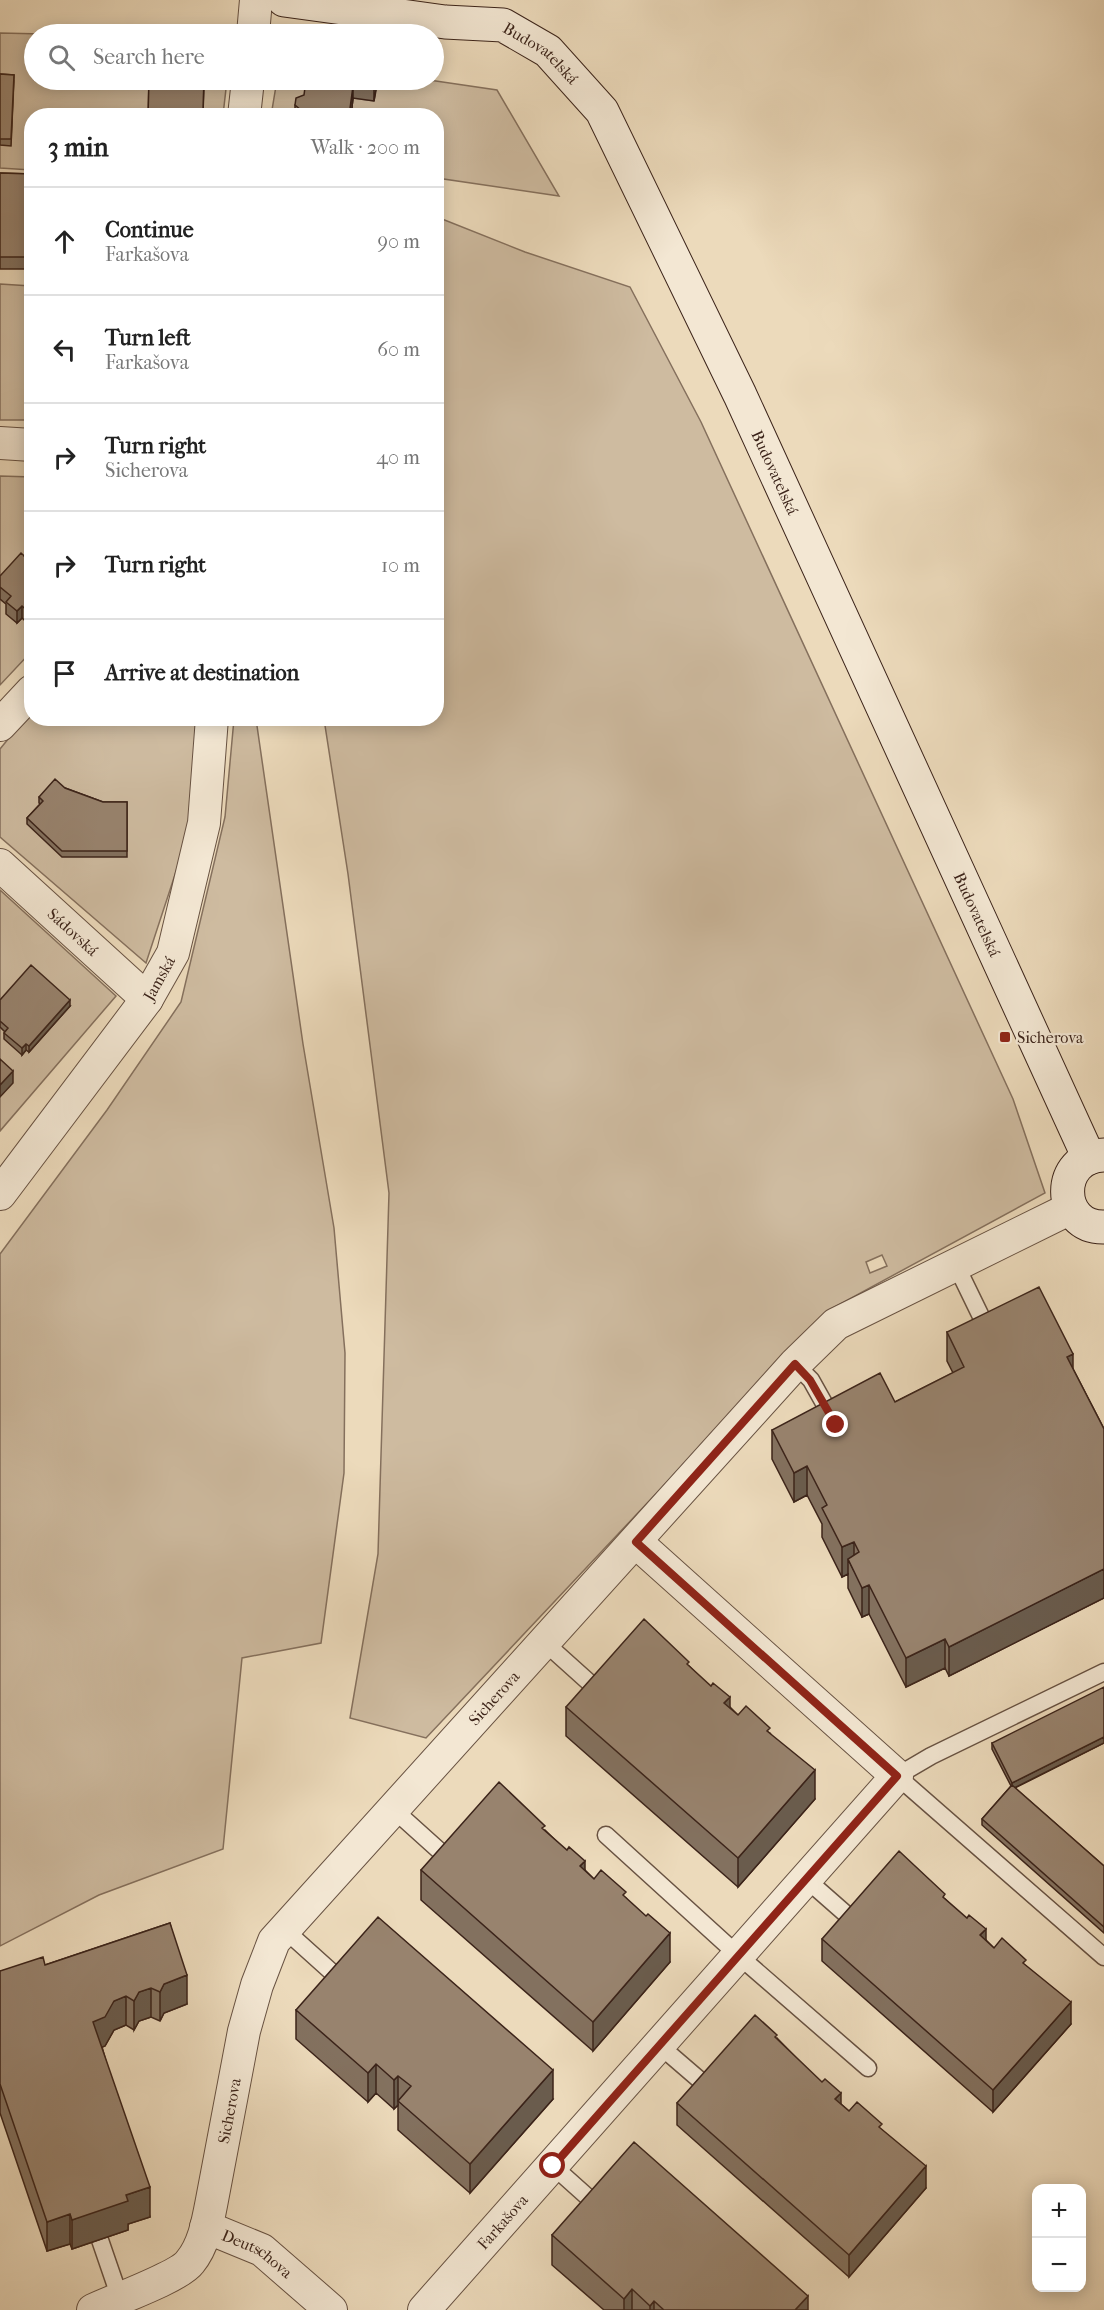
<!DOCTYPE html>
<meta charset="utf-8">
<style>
:root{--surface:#fff;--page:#f6f6f6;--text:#222;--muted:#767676;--line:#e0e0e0}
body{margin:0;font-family:"IM FELL French Canon",serif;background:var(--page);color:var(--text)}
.controls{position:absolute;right:18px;bottom:18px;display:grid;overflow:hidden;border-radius:12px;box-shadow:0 3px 15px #0003}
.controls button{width:54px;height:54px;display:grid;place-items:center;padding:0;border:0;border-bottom:2px solid var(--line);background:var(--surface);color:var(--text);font:30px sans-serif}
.stop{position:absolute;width:18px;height:18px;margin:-14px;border:4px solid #8f2418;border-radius:50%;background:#fff}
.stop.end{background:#8f2418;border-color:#fff;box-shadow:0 2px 6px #0008}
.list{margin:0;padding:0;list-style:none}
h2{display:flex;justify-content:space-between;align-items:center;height:78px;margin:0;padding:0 24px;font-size:26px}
h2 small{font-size:20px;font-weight:400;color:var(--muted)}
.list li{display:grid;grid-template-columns:39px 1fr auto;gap:18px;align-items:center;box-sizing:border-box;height:108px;padding:0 24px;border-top:2px solid var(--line)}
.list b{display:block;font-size:22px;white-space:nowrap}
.list p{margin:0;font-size:20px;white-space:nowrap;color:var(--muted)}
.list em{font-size:20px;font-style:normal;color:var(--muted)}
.icon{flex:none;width:33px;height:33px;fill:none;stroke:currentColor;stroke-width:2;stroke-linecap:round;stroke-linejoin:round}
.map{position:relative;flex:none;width:1104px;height:2310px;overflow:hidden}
.search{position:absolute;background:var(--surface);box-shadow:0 3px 15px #0003;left:24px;top:24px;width:420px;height:66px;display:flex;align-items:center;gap:15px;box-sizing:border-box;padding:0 21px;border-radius:33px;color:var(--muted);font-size:22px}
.panel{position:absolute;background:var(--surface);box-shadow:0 3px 15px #0003;left:24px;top:108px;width:420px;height:618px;border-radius:24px}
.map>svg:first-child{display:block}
.green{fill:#cebba0;stroke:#85705d;stroke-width:1.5;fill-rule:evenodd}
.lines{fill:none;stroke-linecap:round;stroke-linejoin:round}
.lane-casing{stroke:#685242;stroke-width:19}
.street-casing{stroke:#685242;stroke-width:34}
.secondary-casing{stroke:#3c241a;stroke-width:35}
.lane{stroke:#f3e7d3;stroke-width:16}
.street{stroke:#f3e7d3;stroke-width:32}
.secondary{stroke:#f3e7d3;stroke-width:33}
.wall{fill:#83715f;stroke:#3c241a;stroke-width:1.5}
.shaded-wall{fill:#6a5c4d;stroke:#3c241a;stroke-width:1.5}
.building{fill:#98836e;stroke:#3c241a;stroke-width:1.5}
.route{stroke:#8f2418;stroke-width:8}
.poi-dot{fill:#8f2418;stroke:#f3e7d3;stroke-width:2}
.labels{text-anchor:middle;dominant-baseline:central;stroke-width:4.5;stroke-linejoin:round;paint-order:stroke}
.street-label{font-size:16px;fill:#3c241a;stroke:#f3e7d3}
.poi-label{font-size:16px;fill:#3c241a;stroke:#f3e7d3;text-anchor:start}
</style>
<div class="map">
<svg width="1104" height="2310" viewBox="0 0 1104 2310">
<rect width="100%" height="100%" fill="#ecdabb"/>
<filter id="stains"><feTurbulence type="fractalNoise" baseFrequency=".00333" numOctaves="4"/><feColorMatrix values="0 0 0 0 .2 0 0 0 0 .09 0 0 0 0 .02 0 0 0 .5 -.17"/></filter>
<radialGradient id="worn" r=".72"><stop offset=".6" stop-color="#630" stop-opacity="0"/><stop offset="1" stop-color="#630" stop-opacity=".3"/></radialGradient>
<path class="green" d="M0 33 43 34H34V80H149L148 112H142V114L148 115 32 116 31 170 0 168V145H11L14 81 0 80Z
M204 80H227L223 115 191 116 203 115Z
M277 80H343L341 96 296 115 271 116Z
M346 80H429L497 90 559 196 437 178 436 116 351 115 353 98 374 101Z
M437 217 525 252 630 287 701 422 1013 1099 1045 1193 829 1310 426 1738 350 1718 378 1554 389 1193 348 874 324 719 436 718ZM882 1255 887 1266 870 1273 866 1262Z
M0 284 31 286V420H0Z
M0 476 32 477 31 557 0 588Z
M0 599 11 608 7 614 17 623 22 618 32 627 31 652 0 685Z
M31 711 32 718 197 719 189 832 146 963 0 837V749Z
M234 719H256L303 1044 334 1228 345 1353 344 1473 321 1643 242 1658 223 1849 99 1895 0 1946V1254L107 1110 181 1002 225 817Z
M0 890 116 996 0 1131V1027L8 1034 22 1055 26 1050 29 1052 70 1006 0 1007Z"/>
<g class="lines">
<g class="lane-casing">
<path id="lane" d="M956 1265 990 1335
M795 1364 811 1380 834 1421
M543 1641 602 1694
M1104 1672 931 1756 897 1776 1104 1957
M393 1809 453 1863
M606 1835 739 1956 868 2068
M806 1879 855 1922
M285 1930 345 1984
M659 2045 709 2088
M553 2166 601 2209
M100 2240 122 2304"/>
</g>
<g class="street-casing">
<g id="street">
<path d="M253 34 256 0"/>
<path d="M244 116 248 80"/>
<path d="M0 443 32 445"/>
<path d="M0 725 32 691"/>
<path id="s1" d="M0 865 147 999"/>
<path id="s2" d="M0 1194 147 999 173 953 204 823 212 718"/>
<path id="s3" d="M206 2227 262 2250 331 2310"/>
<path id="s4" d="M93 2310C114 2300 179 2277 190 2262 204 2245 208 2221 212 2200L244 2031 257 1985 274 1941 795 1364 836 1324 1071 1208"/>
<path id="s5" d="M424 2310 897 1776 636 1542"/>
</g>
</g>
<g class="secondary-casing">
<g id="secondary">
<path id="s6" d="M284 0 445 22 503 25 548 51 602 111 740 395 1089 1158"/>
<path d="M1104 1155C1055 1156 1056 1228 1104 1227"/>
</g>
</g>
<use href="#lane" class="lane"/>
<use href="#street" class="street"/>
<use href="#secondary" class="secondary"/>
</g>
<path class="wall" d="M0 74 14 75 11 146 0 145Z
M204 80 203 115 148 116Z
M377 80 374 101 353 98 351 116H295V105L341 84Z
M0 173 32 174V269H0Z
M32 550V627L22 618 17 623 6 614V604L0 599V576Z
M65 788 103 802H127V857H62L27 824V818L40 804 39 803V797Z
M0 1000 70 1006 29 1052 26 1050 22 1055 4 1039V1033L5 1032 0 1027Z
M947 1332 1073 1369 1104 1429V1598L949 1676 945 1668 906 1687 869 1614 862 1617 848 1588V1574L842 1577 822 1537V1524L807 1495 794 1502 772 1459V1430L895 1402 953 1373 947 1361Z
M689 1666 738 1715 770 1733 815 1799 738 1887 566 1736V1707Z
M992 1743H1104L1015 1788 1104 1866V1933L982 1825V1819L1011 1786 992 1749Z
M545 1830 594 1879 626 1898 670 1962 593 2051 421 1900V1870Z
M945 1899 994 1948 1026 1966 1071 2024 993 2112 822 1961V1939Z
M170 1923 187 2004 164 2013 160 2021 151 2017 139 2021 134 2030 126 2025 114 2030 105 2046 102 2047 150 2217 128 2224V2230L72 2249 70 2244 47 2251 0 2113V1971L45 1965Z
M296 2010 553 2099 470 2193 398 2130V2105L394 2109 376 2093 368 2102 296 2039Z
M777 2038 841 2104 849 2111 882 2130 926 2188 849 2277 677 2125V2103Z
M552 2235 808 2310H604L552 2265Z"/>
<path class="shaded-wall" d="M376 80H377V85L374 101V89Z
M353 86V98L351 116H349Z
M22 606V618L17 623V611Z
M70 1000V1006L29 1052V1046Z
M26 1044V1050L22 1055V1048Z
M13 1071V1083L0 1097V1085Z
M1073 1354V1383L1067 1357Z
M807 1466V1495L794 1502V1473Z
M854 1542V1571L848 1559V1574L842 1577V1547Z
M1104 1569V1598L949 1676V1647Z
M869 1585V1614L862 1617V1588Z
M945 1639V1668L906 1687V1658Z
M730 1697V1726L724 1703Z
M1104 1737V1743L1012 1789V1783Z
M815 1770V1799L738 1887V1858Z
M585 1861V1890L580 1866Z
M986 1929V1951L980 1935Z
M670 1933V1962L593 2051V2022Z
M187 1975V2004L164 2013 160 2021V1992L164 1984Z
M151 1988V2017L139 2021 134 2030V2001L139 1992Z
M126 1996V2025L114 2030 105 2046 93 2051V2022L114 2001Z
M1071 2002V2024L993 2112V2090Z
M376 2064V2093L368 2102V2073Z
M553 2070V2099L470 2193V2164Z
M398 2076V2105L394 2109V2080Z
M841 2093V2115L835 2099Z
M926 2166V2188L849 2277V2255Z
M150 2187V2217L128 2224V2230L72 2249V2220L126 2195Z
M70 2214V2244L47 2251V2222Z
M632 2289V2310H624V2299Z
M808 2296V2310H795Z
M654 2301V2310H650V2306Z"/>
<path class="building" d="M0 74 14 75 11 139H0Z
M149 80H204L203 109H191V116H148Z
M306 80H313L341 84V80H376L374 89 353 86 349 116H301L302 111 295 105 296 98 304 95Z
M0 173 32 174V257H0Z
M32 550V563L24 556Z
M21 553 32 563V615L22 606 17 611 6 602 11 596 0 587V576Z
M55 779 65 788 103 802H127V851H62L27 818 43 801 39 797Z
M31 965 70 1000 29 1046 26 1044 22 1048 4 1033 8 1028 0 1021V1000Z
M0 1059 13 1071 0 1085Z
M1039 1287 1073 1354 1067 1357 1104 1429V1569L949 1647 945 1639 906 1658 869 1585 862 1588 848 1559 859 1552 854 1542 842 1547 822 1508 827 1505 807 1466 794 1473 772 1430 880 1373 895 1402 964 1367 947 1332Z
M644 1619 689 1662 687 1664 711 1686 713 1683 730 1697 724 1703 738 1715 746 1706 770 1728 767 1731 815 1770 738 1858 566 1707Z
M1104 1687V1737L1012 1783 992 1743Z
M499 1782 545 1826 542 1828 567 1850 569 1847 585 1861 580 1866 594 1879 601 1870 626 1892 623 1895 646 1916 648 1914 670 1933 593 2022 421 1870Z
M1012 1785 1104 1866V1927L982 1819Z
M899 1851 945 1894 943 1897 967 1918 969 1915 986 1929 980 1935 994 1948 1002 1938 1026 1960 1023 1963 1071 2002 993 2090 822 1939Z
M378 1917 553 2070 470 2164 398 2101 411 2086 398 2076 394 2080 376 2064 368 2073 296 2010Z
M170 1923 187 1975 164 1984 160 1992 151 1988 139 1992 134 2001 126 1996 114 2001 105 2017 93 2022 150 2187 126 2195 128 2201 72 2220 70 2214 47 2222 0 2084V1971L43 1957 45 1965Z
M755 2015 777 2035 775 2037 822 2082 825 2079 841 2093 835 2099 849 2111 857 2102 882 2124 879 2127 926 2166 849 2255 677 2103Z
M634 2142 808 2296 795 2310H664L654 2301 650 2306 632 2289 624 2299 552 2235Z"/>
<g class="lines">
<path class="route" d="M553 2166 897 1776 636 1542 795 1364 810 1380 836 1425"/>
</g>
<rect class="poi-dot" x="999" y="1031" width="12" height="12" rx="3"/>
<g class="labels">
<g class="street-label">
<text stroke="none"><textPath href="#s6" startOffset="268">Budovatelská</textPath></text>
<text stroke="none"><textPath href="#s6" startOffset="754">Budovatelská</textPath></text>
<text stroke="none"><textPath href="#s6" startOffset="1240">Budovatelská</textPath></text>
<text stroke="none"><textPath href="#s1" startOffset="99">Sádovská</textPath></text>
<text stroke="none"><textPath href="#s2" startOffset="268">Jamská</textPath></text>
<text stroke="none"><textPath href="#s4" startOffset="770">Sicherova</textPath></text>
<text stroke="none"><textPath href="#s4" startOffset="266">Sicherova</textPath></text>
<text stroke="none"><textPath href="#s5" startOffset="118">Farkašova</textPath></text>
<text stroke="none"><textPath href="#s3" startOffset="58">Deutschova</textPath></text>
</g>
<g class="poi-label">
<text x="1017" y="1037">Sicherova</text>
</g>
</g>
<rect width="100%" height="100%" filter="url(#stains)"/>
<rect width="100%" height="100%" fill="url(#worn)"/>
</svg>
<div class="controls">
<button>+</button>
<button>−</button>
</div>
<div class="stop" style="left:553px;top:2166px"></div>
<div class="stop end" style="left:836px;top:1425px"></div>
<div class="search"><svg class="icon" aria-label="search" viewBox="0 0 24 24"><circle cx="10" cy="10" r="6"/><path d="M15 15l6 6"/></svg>Search here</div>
<section class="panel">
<h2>3 min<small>Walk · 200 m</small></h2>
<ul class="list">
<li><svg class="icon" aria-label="ahead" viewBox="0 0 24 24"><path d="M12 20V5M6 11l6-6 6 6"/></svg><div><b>Continue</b><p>Farkašova</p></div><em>90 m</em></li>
<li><svg class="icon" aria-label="left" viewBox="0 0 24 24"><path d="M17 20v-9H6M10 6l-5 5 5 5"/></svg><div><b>Turn left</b><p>Farkašova</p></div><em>60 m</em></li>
<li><svg class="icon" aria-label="right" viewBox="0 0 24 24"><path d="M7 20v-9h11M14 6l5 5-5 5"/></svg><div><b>Turn right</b><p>Sicherova</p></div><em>40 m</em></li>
<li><svg class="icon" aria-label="right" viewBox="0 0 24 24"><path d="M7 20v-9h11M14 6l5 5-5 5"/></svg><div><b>Turn right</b></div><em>10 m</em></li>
<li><svg class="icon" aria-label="arrive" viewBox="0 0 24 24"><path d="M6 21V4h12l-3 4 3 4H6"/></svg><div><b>Arrive at destination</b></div></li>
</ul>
</section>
</div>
